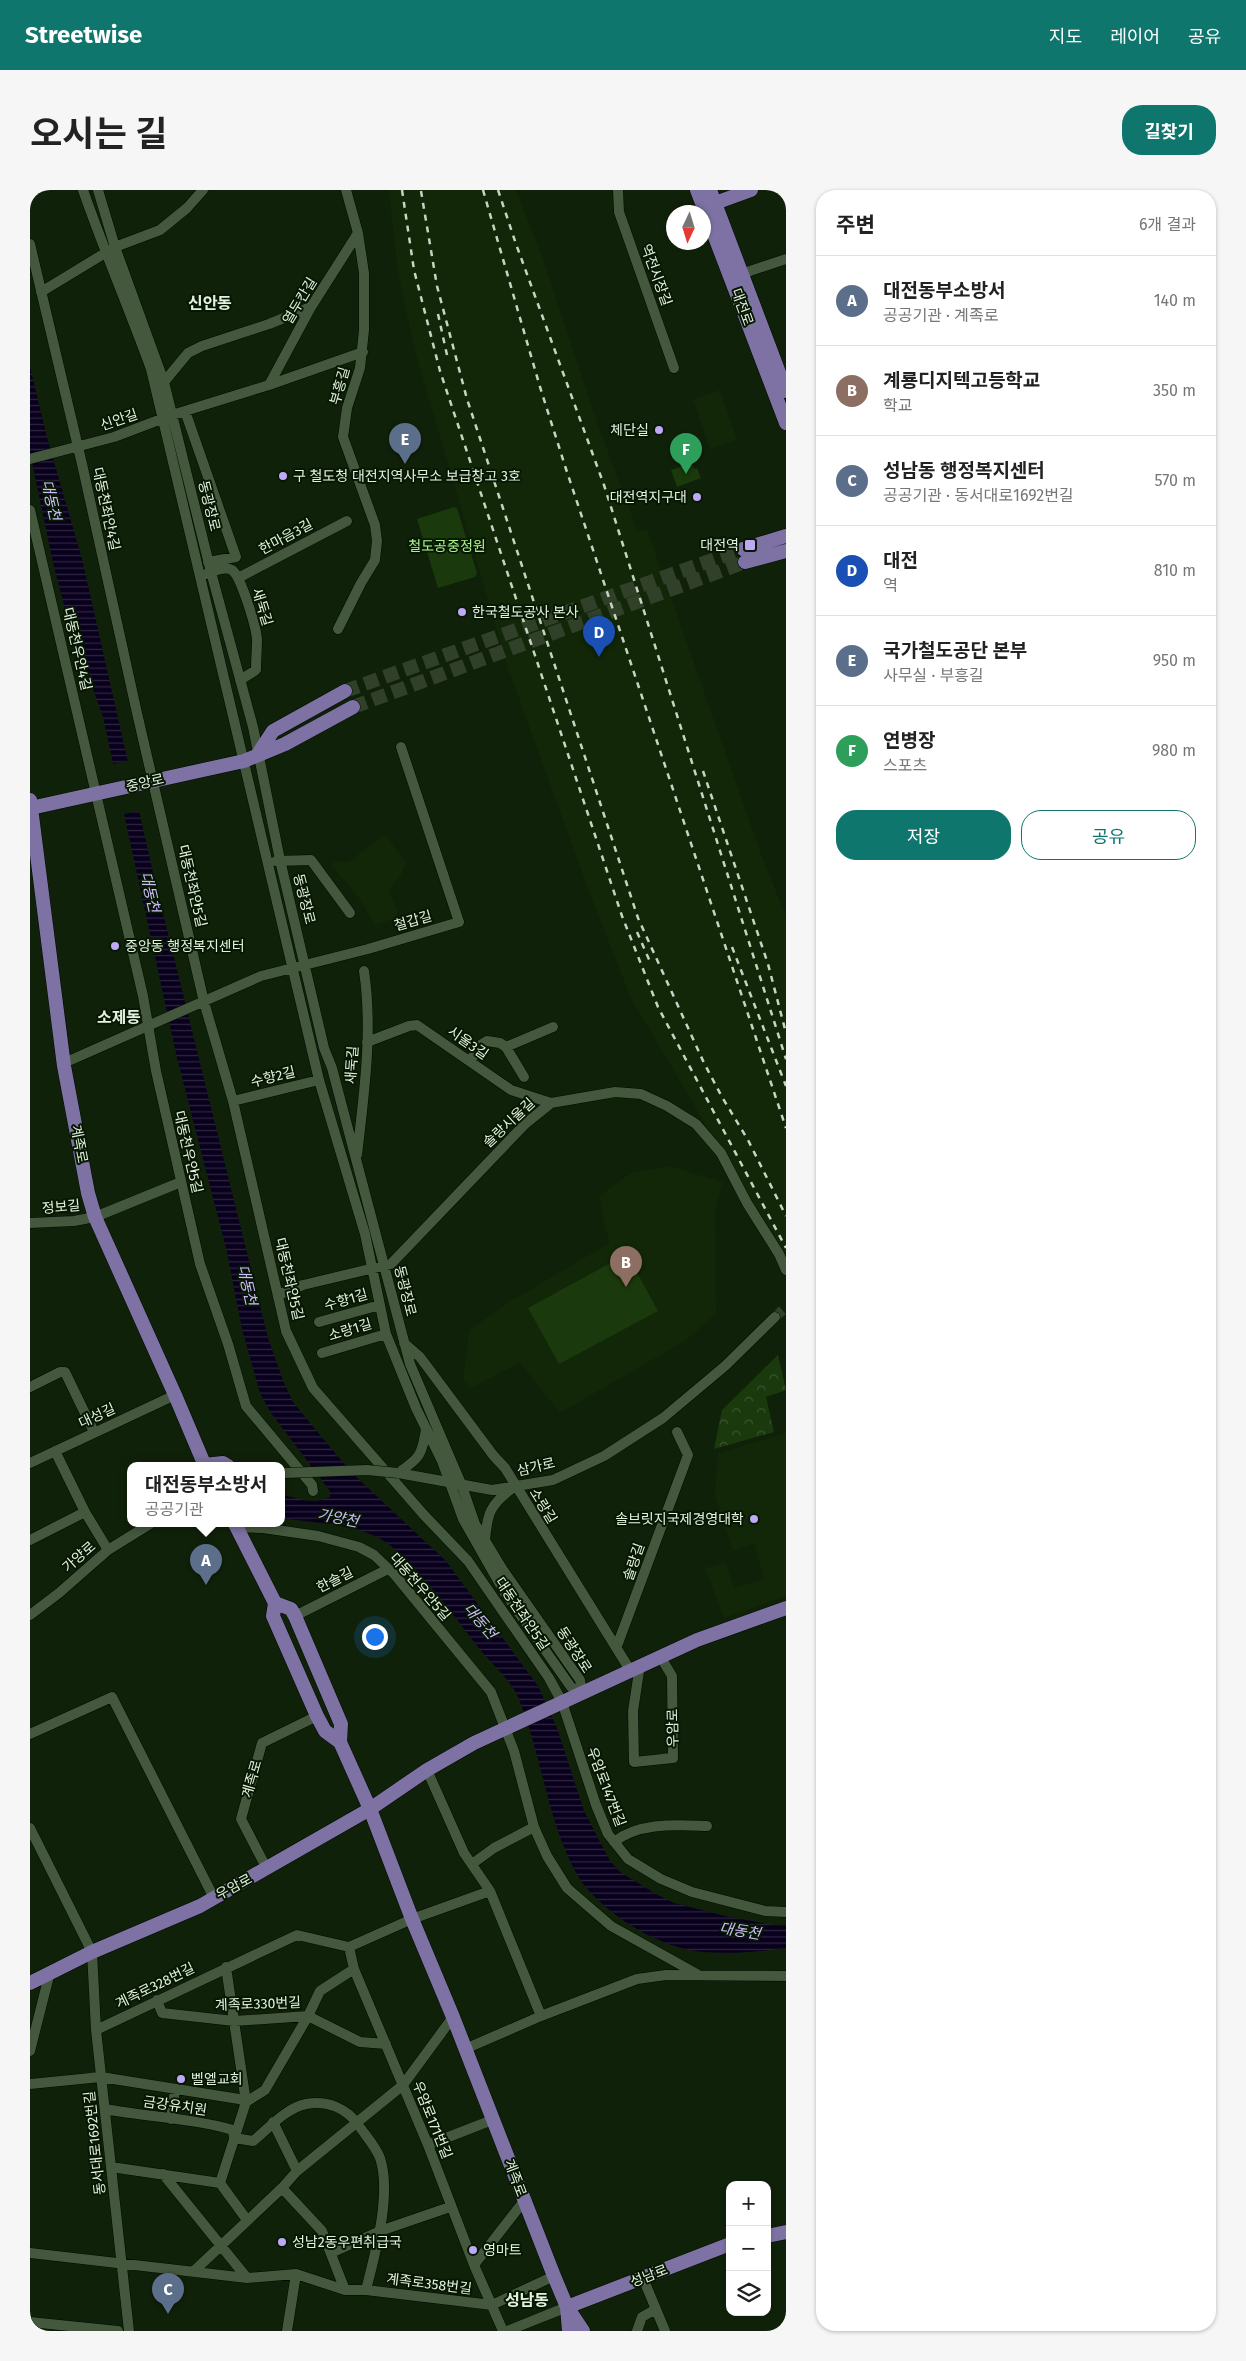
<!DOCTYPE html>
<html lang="ko">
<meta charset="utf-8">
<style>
:root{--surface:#fff;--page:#f6f6f6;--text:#222;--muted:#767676;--line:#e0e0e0;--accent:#0f766e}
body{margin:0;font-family:"Fira Sans","Noto Sans KR",sans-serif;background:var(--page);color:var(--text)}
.controls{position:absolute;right:15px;bottom:15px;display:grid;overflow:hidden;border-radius:10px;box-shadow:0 1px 4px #0004}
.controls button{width:45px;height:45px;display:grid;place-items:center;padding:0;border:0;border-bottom:1px solid var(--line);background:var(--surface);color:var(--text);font:25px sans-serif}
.compass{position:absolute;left:636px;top:15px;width:45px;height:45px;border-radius:50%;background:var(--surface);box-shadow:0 1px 4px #0004;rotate:184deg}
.you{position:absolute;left:344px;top:1446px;width:18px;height:18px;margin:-12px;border:4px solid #fff;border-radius:50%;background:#1a73e8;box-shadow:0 0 0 8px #1a73e833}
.badge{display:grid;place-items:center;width:32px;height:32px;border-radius:50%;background:var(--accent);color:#fff;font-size:16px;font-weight:700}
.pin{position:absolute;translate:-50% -41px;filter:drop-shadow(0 1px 2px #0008)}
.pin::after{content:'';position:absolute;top:26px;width:18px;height:15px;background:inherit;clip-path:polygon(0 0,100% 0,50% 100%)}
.popup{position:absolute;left:97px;top:1272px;width:158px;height:65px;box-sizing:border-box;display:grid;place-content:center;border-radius:10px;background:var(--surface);filter:drop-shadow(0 1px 4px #0005);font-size:16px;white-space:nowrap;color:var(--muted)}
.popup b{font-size:19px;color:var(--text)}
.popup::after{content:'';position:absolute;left:50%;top:100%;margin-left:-10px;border:10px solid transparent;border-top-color:var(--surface)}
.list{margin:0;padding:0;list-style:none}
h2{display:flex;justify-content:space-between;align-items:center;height:65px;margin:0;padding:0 20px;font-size:21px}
h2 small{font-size:16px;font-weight:400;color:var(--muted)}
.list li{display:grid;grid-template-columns:32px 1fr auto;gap:15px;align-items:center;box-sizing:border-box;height:90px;padding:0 20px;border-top:1px solid var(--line)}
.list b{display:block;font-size:19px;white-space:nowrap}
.list p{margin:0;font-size:16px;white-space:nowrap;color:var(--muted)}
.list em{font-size:16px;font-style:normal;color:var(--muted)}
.actions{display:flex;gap:10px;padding:15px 20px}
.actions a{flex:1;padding:11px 0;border:1px solid var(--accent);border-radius:20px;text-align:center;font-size:18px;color:var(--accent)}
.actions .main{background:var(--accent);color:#fff}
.icon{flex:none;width:28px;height:28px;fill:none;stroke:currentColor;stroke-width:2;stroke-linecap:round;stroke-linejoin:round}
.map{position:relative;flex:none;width:756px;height:2141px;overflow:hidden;border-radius:20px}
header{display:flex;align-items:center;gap:30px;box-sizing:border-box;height:70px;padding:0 25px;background:var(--accent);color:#fff}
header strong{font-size:24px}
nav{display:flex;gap:28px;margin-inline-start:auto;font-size:18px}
.intro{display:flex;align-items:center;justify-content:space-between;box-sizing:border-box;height:120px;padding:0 30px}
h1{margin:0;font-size:35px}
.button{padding:12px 22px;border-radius:20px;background:var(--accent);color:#fff;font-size:18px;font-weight:700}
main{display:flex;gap:30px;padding:0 30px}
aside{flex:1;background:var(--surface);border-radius:20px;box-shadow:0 1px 4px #0004}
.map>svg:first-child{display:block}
.built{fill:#112708}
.forest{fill:url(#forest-crowns)}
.park{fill:#1a390c}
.water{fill:url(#water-rules)}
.pier{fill:#102109}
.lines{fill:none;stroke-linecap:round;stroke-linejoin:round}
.minor-tunnel{stroke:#304029;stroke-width:10;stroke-dasharray:10 5;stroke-linecap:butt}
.major-tunnel{stroke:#304029;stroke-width:14;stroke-dasharray:14 7;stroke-linecap:butt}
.minor-casing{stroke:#000a00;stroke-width:11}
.major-casing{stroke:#000a00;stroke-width:15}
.minor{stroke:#44583d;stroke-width:10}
.major{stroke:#7d72a3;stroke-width:14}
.rail{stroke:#c7d4c3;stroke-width:2.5;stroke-dasharray:6 6;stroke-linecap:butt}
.minor-bridge-casing{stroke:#000a00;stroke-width:11;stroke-linecap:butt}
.minor-bridge{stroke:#44583d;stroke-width:10}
.poi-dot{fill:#bea9f4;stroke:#071802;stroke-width:2}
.labels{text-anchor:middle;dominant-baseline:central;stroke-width:4;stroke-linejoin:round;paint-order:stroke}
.street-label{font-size:14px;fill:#e4f0e0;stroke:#071802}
.poi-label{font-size:14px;fill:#e4f0e0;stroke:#071802;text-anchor:start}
.park-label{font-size:14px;fill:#a8f38b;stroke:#071802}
.water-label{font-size:15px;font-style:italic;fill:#cebbfe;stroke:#071802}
.quarter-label{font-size:16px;font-weight:bold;fill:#e4f0e0;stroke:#071802}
</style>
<header>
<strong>Streetwise</strong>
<nav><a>지도</a><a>레이어</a><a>공유</a></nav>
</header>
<div class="intro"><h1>오시는 길</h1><a class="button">길찾기</a></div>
<main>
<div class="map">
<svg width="756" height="2141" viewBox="0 0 756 2141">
<defs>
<pattern id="forest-crowns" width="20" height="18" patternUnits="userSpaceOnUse" patternTransform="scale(1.25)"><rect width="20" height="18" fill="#1a390c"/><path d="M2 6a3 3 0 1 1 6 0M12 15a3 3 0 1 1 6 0" fill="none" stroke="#3b562f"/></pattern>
<pattern id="water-rules" width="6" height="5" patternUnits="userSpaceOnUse" patternTransform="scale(1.25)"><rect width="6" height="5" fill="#09001e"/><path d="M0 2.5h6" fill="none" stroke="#2d263e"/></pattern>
</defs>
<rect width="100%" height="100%" fill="#102109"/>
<path class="built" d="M359 0H486L512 66 568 235 608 342 617 339 731 664 756 726V1072L601 808 562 710 479 481 386 165 368 84Z
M690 200 707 250 680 259 663 209Z
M355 645 376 672 371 685 359 700 368 722 364 729 345 735 327 705 301 675 304 671 318 672Z
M639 976 693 992 685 1021 686 1124 655 1151 530 1223 490 1173 441 1198 433 1190 439 1140 478 1113 579 1053 569 1006 601 983Z
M756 1243V1406L694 1428 675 1378 696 1372 704 1398 734 1389 724 1353 703 1361 685 1306 688 1263Z"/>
<path class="forest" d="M748 1165 756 1200 736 1207 744 1242 684 1259 692 1220Z"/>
<path class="park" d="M662 273 664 279 667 278 671 288 647 297 641 280Z
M424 317 427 318 447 383 445 387 408 398 387 329Z
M597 1064 628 1121 529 1174 498 1118Z"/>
<path class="water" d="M0 177 18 251 52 369 124 687 238 1148 254 1193 263 1212 280 1233 321 1282 416 1371 508 1496 527 1538 554 1621 580 1671 590 1682 626 1704 644 1713 699 1727 743 1735H756V1758C729 1762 701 1764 673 1762 630 1758 581 1728 554 1695 543 1680 534 1658 528 1641 513 1597 506 1550 488 1507 481 1491 464 1476 453 1463 428 1432 380 1363 347 1347 317 1333 283 1333 251 1328V1304C267 1309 284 1315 300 1307V1301L241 1223 230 1203 212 1139 197 1062 147 868 73 527 37 426 24 377 0 263Z"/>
<path class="pier" d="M100 570 112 620 91 625 80 575Z"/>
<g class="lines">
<path class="minor-tunnel" d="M745 1127 756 1117"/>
<path class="major-tunnel" d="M315 501 713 359
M323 517 715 372"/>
<g class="minor-casing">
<path id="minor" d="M53 0C74 60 99 119 121 179L289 890 335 1044 356 1144 386 1218 412 1271 433 1329 475 1403 541 1497 552 1502
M68 0 85 57 134 192 181 382 223 537 250 670 294 858 302 878 380 1174 432 1296 445 1334 473 1380 550 1490 552 1502
M588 0 589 22 644 178
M0 54 52 274 107 523 174 812 203 911 256 1141 283 1198 394 1325 438 1371 519 1488 532 1512 566 1615 578 1644 598 1669 631 1689 662 1702 735 1721 756 1722
M711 84 756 69
M11 102 85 57 130 40 157 18 173 0
M134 192 158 163 172 156 239 134 281 117
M239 195 281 117 328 43
M155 221 206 367 178 372
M0 269 84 247 142 225 239 195 333 162
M0 320 113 806 126 881 170 1074 198 1154 216 1216 282 1295 283 1301
M176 384C183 382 194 375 202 380 211 386 226 437 227 449 227 459 226 470 226 480L210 490
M208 388 317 331
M308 439 331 393 345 370 347 351 345 335 313 247 317 218 330 178 334 140V83L328 43 316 0
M246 671 281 670 320 723
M337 852 379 836 387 835 481 900 521 913
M476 857 523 837
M440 871 452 854 457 851 470 853 476 857 494 887
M34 873 231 786 338 759 429 732 371 557
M203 911 289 890
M327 965C334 904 343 841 334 781
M0 1033 44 1031 65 1027 151 992
M248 1105 273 1095 361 1074 495 934 521 913 585 902 611 904 637 916 666 934 691 963 717 1013 749 1064 756 1080
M289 1132 350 1115
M374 1153 390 1167 463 1265 475 1278 600 1480
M292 1163 356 1144
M0 1197 30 1182H35L64 1242
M25 1261 55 1322 78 1360
M0 1273 145 1205
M368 1283 462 1300 523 1290 574 1266 633 1228 695 1176 745 1127
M368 1283C390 1268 392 1265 396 1239
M207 1337 233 1338 288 1346 329 1357 344 1365 365 1385 461 1502 484 1561 504 1637 517 1666 537 1698 581 1736 667 1784
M0 1350 55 1322
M455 1351C457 1324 460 1314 483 1298
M0 1425 29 1403 78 1360 120 1334
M265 1426 358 1379
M587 1456 658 1265 647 1242
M610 1475 603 1521 604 1572 643 1568 642 1486 630 1466
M0 1544 82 1507 184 1708
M397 1580 434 1663 460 1701 511 1826
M0 1638 62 1762 66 1840 99 2141
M584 1652C609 1632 646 1635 677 1636
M442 1674 464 1658 504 1637
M237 1679 211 1629 232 1553 287 1526
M319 1757 324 1779 398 1955 444 2075 473 2141
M196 1777 216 1912
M127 1810 132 1823 204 1831 278 1826 330 1852 356 1854
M66 1840 267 1745 319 1757 382 1729 460 1701
M435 1859 511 1826 607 1789 636 1785 756 1786
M0 1861 20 1782
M0 1894 71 1887 209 1909 216 1912
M75 1919C117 1927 162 1928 203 1940L204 1948 223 1951C238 1939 256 1918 276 1914 297 1910 317 1918 329 1936 336 1946 346 1957 350 1968 362 2004 345 2064 336 2100
M141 1929 145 1899
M243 1932 267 1981
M398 1955 462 1930
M81 1977 190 1993 217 2030
M133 1984 217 2088
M190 1993 216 1912 235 1900 278 1826 290 1801 324 1779
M252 1998 292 2041 315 2100
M0 2063 217 2088 266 2084 315 2100H336L462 2115 524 2086
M301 2063 350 2041 420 2017
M444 2075 494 2011
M164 2081 252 1998 267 1981 373 1895 423 1827
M613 2088 635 2141
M0 2132 88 2141
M257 2141 266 2084
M477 2141 537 2117
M607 2141 612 2127 626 2119"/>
</g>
<g class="major-casing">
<path id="major" d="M667 0 756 233
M680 0 756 201
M677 16 721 0
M713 359 756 346
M715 372 756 361
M228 564 243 541 315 501
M0 610 34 876 58 1003 65 1027 145 1205 175 1276
M1 618 214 571 255 554 323 517
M174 1275 193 1273 198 1276
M205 1334 245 1413 243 1426 287 1526 295 1541 310 1552
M245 1413 261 1419 265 1426 311 1534 310 1552 340 1619 382 1729 423 1827 524 2086 537 2117 553 2141
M0 1793 62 1762 170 1716 340 1619 397 1580 444 1553 667 1450 756 1418
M737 2046 756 2042
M537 2117 700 2054
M537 2117 539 2141"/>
</g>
<use href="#minor" class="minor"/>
<use href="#major" class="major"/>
<path class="rail" d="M372 0 384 80 410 181 592 726 628 817 756 1058
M453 0 510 197 536 279 756 938
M468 0 486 54 574 295 756 869
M391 1 407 96 437 209 608 728 674 873 692 907 718 950 756 1026
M408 124 417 165
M673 581 738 774 756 843
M607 742 621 774
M702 757 756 896"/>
<g class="minor-bridge-casing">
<path id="minor-bridge" d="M254 1283 337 1280 368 1283"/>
</g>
<use href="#minor-bridge" class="minor-bridge"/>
</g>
<g class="poi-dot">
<circle cx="629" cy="240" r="5"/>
<circle cx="253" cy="286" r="5"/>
<circle cx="667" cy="307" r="5"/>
<rect x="714" y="349" width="12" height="12" rx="2.5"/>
<circle cx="432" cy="422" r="5"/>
<circle cx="85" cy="756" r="5"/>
<circle cx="724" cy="1329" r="5"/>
<circle cx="151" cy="1889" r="5"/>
<circle cx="252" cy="2052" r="5"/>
<circle cx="443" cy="2060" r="5"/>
</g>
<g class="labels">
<g class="street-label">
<text transform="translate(626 85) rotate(70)">역전시장길</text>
<text transform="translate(270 111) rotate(-59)">열두칸길</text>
<text transform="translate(712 117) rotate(70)">대전로</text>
<text transform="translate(310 196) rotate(-74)">부흥길</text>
<text transform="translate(89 230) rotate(-19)">신안길</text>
<text transform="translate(179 316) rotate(76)">동광장로</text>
<text transform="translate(76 319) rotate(78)">대동천좌안4길</text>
<text transform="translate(256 347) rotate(-28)">한마음3길</text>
<text transform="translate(232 417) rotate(73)">새둑길</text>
<text transform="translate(47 459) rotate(77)">대동천우안4길</text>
<text transform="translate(115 593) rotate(-13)">중앙로</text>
<text transform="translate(162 696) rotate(77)">대동천좌안5길</text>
<text transform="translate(274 709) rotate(76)">동광장로</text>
<text transform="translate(383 731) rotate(-16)">철갑길</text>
<text transform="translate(438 853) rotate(35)">시울3길</text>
<text transform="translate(322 875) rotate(-86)">새둑길</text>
<text transform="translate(243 887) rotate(-14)">수향2길</text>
<text transform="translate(479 933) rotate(-43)">솔랑시울길</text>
<text transform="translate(49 954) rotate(79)">계족로</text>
<text transform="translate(158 962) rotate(77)">대동천우안5길</text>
<text transform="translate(31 1017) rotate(-5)">정보길</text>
<text transform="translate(259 1089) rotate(77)">대동천좌안5길</text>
<text transform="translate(375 1101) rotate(76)">동광장로</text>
<text transform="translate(316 1110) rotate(-16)">수향1길</text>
<text transform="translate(320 1140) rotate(-17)">소랑1길</text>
<text transform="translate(67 1226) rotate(-25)">대성길</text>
<text transform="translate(506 1277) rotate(-13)">삼가로</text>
<text transform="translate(513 1316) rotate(58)">소랑길</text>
<text transform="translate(49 1367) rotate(-41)">가양로</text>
<text transform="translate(604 1372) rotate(-71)">솔랑길</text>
<text transform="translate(305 1390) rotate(-27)">한솔길</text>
<text transform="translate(390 1397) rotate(49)">대동천우안5길</text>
<text transform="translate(492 1424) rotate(56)">대동천좌안5길</text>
<text transform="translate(544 1460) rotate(57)">동광장로</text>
<text transform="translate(643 1538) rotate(-91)">우암로</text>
<text transform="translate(222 1589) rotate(-74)">계족로</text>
<text transform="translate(576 1597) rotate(69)">우암로147번길</text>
<text transform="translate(204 1697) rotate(-28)">우암로</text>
<text transform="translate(125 1796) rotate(-26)">계족로328번길</text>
<text transform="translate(228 1814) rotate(-2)">계족로330번길</text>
<text transform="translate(145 1916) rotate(8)">금강유치원</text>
<text transform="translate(402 1930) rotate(68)">우암로171번길</text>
<text transform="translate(65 1953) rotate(-96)">동서대로1692번길</text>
<text transform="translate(485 1988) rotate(69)">계족로</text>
<text transform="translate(619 2086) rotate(-21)">성남로</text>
<text transform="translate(399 2094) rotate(7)">계족로358번길</text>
</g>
<g class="poi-label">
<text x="619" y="240" text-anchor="end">체단실</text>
<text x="263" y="286">구 철도청 대전지역사무소 보급창고 3호</text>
<text x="657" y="307" text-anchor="end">대전역지구대</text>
<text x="709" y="355" text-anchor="end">대전역</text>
<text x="442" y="422">한국철도공사 본사</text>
<text x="95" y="756">중앙동 행정복지센터</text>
<text x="714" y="1329" text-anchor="end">솔브릿지국제경영대학</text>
<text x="161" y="1889">벨엘교회</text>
<text x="262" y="2052">성남2동우편취급국</text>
<text x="453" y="2060">영마트</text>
</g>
<g class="park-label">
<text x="417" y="356">철도공중정원</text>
</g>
<g class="water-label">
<text transform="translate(21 310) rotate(77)">대동천</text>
<text transform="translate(120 702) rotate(77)">대동천</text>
<text transform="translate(217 1095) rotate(77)">대동천</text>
<text transform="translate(308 1328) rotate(11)">가양천</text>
<text transform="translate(450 1431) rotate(49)">대동천</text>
<text transform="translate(710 1741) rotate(9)">대동천</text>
</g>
<g class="quarter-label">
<text x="180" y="113">신안동</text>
<text x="89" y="827">소제동</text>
<text x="497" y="2110">성남동</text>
</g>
</g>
</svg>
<div class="controls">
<button>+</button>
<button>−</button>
<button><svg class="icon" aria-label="layers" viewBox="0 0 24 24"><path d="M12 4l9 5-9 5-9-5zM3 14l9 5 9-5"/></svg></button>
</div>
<svg class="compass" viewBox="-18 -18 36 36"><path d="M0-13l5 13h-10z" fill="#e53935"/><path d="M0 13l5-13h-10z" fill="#767676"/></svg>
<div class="you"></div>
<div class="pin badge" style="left:176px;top:1395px;background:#5c6f8a">A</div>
<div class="popup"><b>대전동부소방서</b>공공기관</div>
<div class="pin badge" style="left:596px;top:1097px;background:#8d6e63">B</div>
<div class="pin badge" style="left:138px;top:2124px;background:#5c6f8a">C</div>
<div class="pin badge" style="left:569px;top:467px;background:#1a4fb4">D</div>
<div class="pin badge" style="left:375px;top:274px;background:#5c6f8a">E</div>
<div class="pin badge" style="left:656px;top:284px;background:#2e9e5b">F</div>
</div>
<aside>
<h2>주변<small>6개 결과</small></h2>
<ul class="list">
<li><span class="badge" style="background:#5c6f8a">A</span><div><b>대전동부소방서</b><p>공공기관 · 계족로</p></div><em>140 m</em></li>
<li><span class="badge" style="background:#8d6e63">B</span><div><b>계룡디지텍고등학교</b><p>학교</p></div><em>350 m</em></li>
<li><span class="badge" style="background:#5c6f8a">C</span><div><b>성남동 행정복지센터</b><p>공공기관 · 동서대로1692번길</p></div><em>570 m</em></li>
<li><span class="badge" style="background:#1a4fb4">D</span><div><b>대전</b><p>역</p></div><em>810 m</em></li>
<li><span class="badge" style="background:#5c6f8a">E</span><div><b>국가철도공단 본부</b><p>사무실 · 부흥길</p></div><em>950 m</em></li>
<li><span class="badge" style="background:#2e9e5b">F</span><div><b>연병장</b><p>스포츠</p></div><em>980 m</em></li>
</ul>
<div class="actions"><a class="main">저장</a><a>공유</a></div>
</aside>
</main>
